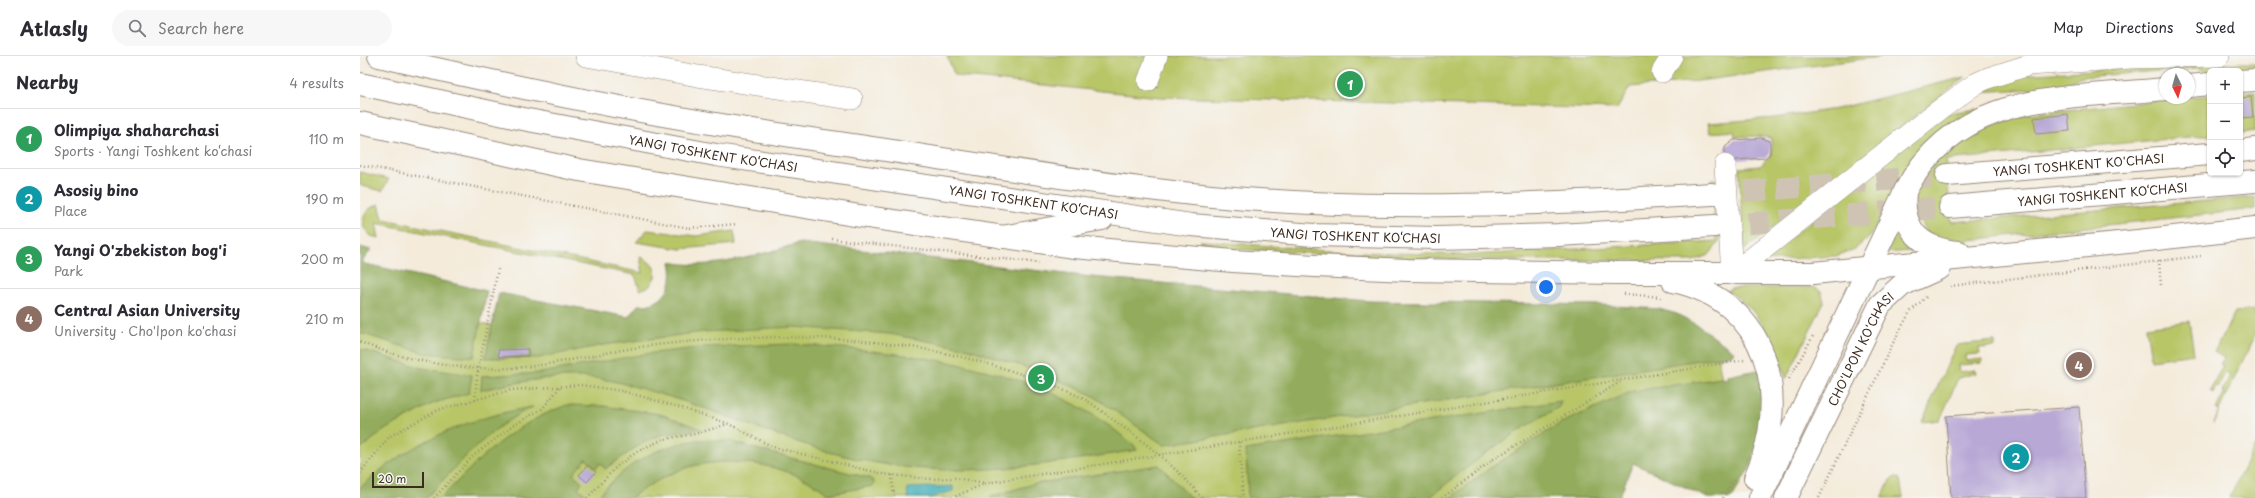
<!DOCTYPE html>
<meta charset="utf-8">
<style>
:root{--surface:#fff;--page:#f7f7f7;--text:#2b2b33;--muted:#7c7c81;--line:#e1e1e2;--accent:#0f766e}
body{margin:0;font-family:"Playpen Sans",sans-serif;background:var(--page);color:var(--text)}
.controls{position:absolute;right:12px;top:12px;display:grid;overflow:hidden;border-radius:6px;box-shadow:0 1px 3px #0004}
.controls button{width:36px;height:36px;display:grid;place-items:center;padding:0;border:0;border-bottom:1px solid var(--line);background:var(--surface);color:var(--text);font:20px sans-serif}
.compass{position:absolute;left:1799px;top:12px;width:36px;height:36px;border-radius:50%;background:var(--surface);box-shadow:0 1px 3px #0004;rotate:175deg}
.scale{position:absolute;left:12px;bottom:10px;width:52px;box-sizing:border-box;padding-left:4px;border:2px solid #3b2a1e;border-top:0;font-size:11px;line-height:14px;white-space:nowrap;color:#3b2a1e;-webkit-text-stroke:3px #f6f6f2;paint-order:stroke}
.you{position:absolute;left:1186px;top:231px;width:14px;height:14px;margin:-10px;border:3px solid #fff;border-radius:50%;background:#1a73e8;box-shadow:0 0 0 6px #1a73e833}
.badge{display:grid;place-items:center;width:26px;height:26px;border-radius:50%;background:var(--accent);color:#fff;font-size:13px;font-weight:700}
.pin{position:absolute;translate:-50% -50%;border:2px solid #fff;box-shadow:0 1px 4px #0006}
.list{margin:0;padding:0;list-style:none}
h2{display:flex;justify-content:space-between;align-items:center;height:52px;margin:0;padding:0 16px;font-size:17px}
h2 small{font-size:13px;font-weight:400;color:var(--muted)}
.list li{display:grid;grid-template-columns:26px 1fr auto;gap:12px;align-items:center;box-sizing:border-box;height:60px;padding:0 16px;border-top:1px solid var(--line)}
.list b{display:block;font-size:15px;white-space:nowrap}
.list p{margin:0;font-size:13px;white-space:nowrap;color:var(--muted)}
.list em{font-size:13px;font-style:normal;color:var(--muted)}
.icon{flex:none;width:22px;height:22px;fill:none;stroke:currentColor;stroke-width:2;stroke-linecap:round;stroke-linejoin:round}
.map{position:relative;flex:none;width:1895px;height:442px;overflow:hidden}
header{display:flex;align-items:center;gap:24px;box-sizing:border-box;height:56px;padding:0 20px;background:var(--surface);border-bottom:1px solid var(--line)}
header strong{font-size:19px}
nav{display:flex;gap:22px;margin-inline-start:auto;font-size:14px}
.search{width:280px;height:36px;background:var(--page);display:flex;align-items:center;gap:10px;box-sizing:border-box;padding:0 14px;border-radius:22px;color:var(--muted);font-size:15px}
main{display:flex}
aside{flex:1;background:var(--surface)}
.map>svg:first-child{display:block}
.green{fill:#b8c668;stroke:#7a7843}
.forest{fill:#92ab5c;stroke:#666a3d}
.water{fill:#39aab4;stroke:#3a6a69}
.building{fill:#b8a8d6}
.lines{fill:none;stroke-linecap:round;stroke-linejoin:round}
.highway-tunnel{stroke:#cfc4b4;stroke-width:22;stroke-dasharray:22 11;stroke-linecap:butt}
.minor-casing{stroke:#988a7c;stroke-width:22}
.major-casing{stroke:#988a7c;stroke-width:24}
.highway-casing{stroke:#988a7c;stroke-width:24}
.path{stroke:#988a7c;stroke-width:2.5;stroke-dasharray:1 3;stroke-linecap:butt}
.minor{stroke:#fff;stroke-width:21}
.major{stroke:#fff;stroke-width:22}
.highway{stroke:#fff;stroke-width:22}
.labels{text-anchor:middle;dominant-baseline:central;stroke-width:3;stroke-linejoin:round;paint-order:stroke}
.street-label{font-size:12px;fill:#3b2a1e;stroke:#f6f6f2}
</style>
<header>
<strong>Atlasly</strong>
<div class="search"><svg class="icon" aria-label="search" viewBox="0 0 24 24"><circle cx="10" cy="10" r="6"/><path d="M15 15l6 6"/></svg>Search here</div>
<nav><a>Map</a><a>Directions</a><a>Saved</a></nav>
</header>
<main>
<aside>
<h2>Nearby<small>4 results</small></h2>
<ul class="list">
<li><span class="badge" style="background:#2e9e5b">1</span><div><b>Olimpiya shaharchasi</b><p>Sports · Yangi Toshkent ko‘chasi</p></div><em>110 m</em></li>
<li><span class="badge" style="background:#0f9aa8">2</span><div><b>Asosiy bino</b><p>Place</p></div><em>190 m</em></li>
<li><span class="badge" style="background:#2e9e5b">3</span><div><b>Yangi O'zbekiston bog'i</b><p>Park</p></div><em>200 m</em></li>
<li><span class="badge" style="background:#8d6e63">4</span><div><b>Central Asian University</b><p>University · Cho'lpon ko'chasi</p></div><em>210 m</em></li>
</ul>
</aside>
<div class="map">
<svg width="1895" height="442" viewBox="0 0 1895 442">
<rect width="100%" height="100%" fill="#f6f6f2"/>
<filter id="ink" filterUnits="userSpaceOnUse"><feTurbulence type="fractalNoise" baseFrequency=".025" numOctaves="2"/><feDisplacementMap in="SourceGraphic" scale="8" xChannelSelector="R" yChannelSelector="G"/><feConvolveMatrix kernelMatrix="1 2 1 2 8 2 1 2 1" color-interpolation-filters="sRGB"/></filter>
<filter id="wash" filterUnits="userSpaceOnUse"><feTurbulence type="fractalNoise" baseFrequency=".012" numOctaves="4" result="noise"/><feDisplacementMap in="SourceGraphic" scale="16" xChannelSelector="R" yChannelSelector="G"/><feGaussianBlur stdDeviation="0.9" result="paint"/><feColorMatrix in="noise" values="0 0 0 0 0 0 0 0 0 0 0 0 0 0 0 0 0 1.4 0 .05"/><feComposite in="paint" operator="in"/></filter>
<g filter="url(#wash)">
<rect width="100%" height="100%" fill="#f4ebda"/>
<path class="green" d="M587 0H1526L1338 25 1270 31 1257 53 800 41 595 20Z
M1836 7H1895V15L1850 16 1836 12 1722 21 1696 32 1613 36 1662 19Z
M1605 21 1384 194 1379 112 1400 110 1412 98 1411 82 1397 80 1375 81 1374 75 1350 77 1348 67 1414 62 1476 53Z
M1895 35V75L1880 77V36Z
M1850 39V79L1586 104 1591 166 1895 141V153L1590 186C1562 182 1557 163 1554 139L1574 107 1617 74 1668 58Z
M1618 53 1566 90 1544 118 1510 180 1495 193 1476 200 1401 205 1587 57Z
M0 116 29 123 22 135 2 130 0 129Z
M1351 123H1357L1360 185 1349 199 1333 205 1053 203 839 191 840 185 994 196 1112 199 1356 185Z
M19 148 23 163 283 217 280 201C289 205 297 210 295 221L290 230 280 234 275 219 16 167 19 182 11 180 4 172C1 160 7 152 19 148Z
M1538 171 1542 178 1563 194 1525 197Z
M287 174 336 180 374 175 376 188 321 193 276 186Z
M0 224 120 267 132 269 368 265 1356 292 1362 323H1367L1269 395 1246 442H0Z
M1454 231 1461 235 1464 246 1426 323C1417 290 1399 251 1367 235L1372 232Z
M1895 254V279L1853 367 1859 354 1856 353 1864 337 1862 335 1870 319 1865 317 1858 331 1856 330 1853 337 1850 335 1863 309 1860 308 1864 302 1854 296 1875 256Z
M1829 265 1834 298 1791 304 1786 271Z
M1635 285V291L1619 292 1620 298 1605 299 1606 305 1622 303V307L1599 309 1600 316 1615 314 1616 317 1598 322 1580 364 1562 366 1596 289Z
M1895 389V442H1869Z
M1536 421 1540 423 1543 442H1522L1530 424Z"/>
<path class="forest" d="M441 187 732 221 1009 245 1241 249 1299 253 1317 258 1337 269 1375 296 1371 299 804 389 732 339 681 316 609 293 530 278 434 271 343 276 244 289 178 302H125L139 237 268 261 278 249C303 251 316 230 310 206 353 215 399 198 441 187Z
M0 191 11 194 1 207 127 235 114 301 64 297 0 277Z
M433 288C535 296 655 305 742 365 753 372 763 381 774 389L777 394C688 408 602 424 512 406 440 393 370 358 300 338 274 330 248 322 221 321 187 320 154 327 121 334L122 320 180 317 285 298 345 291Z
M0 293 62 312 112 319 109 337 74 347 26 373 0 393Z
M1402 313 1405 353 1391 410 1372 442H1348L1273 407 1259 442H1090L1130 412 1201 367 1273 335 1362 322 1367 323V320Z
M1201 345 1199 351C1152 376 1110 408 1069 442H888L886 394Z
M207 349 243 350 300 358 342 373 301 379 281 388 245 413 240 407 236 412 226 403 213 418 222 426 218 432 225 438 220 442H81C122 400 151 369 207 349Z
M173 351C130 370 98 409 66 442H0V432C47 387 109 361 173 351Z
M337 384 371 385 396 393 509 422 514 425 513 430 468 438C433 409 373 399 329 411 312 416 297 425 282 434 278 436 274 441 270 442 260 442 246 442 236 442 269 407 289 393 337 384Z
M799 409 831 442H626L673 428Z"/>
<path class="water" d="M593 430V435L569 442H548L547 432Z"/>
<g id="blocks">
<path class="building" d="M1891 41 1893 61 1880 62V42Z
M1708 58 1710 75 1676 78 1674 62Z
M1402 82 1410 85V98L1405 102 1375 104 1365 100V91L1374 84Z
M168 293V300L139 301 138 294Z
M1719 351 1726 442H1591L1586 360Z
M228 409 236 416 227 426 219 419Z"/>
</g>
</g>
<g filter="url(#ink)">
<use href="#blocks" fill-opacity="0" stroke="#988a7c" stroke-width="1"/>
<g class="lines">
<path class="highway-tunnel" d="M1352 138 1587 119
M1355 170 1590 151"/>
<g class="minor-casing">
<path id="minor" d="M226 0 338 20 492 43
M1302 16 1312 0
M788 25 797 0
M1365 109 1372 218
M1372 218 1570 61 1615 28 1628 22 1669 9 1771 2 1859 0"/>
</g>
<g class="major-casing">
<g id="major">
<path d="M1880 25 1895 24"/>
<path d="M1829 30 1850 28"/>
<path d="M0 67 219 114 500 160 714 191 873 205 955 210 1048 214 1257 217H1453L1778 185 1895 172"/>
<path d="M1545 136C1541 175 1562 193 1599 196"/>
<path d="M1313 225C1409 245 1432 341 1395 422"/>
<path d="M1400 442 1545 135C1599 33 1707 43 1805 33"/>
<path id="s1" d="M1426 442 1520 249 1542 229 1580 212"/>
</g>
</g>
<g class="highway-casing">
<g id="highway">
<path d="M19 0C128 25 239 49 350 67 421 79 493 89 564 100 693 120 823 142 953 147 1088 153 1218 146 1352 138"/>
<path id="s2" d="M0 28 168 64 356 99 831 169 954 179 1076 182 1198 179 1355 170"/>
<path d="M1880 95 1895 93"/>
<path id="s3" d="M1587 119 1850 98"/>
<path id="s4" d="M1590 151 1895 125"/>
<path d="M642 181 742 163"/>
</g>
</g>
<path class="path" d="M0 109 329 172 377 168
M472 183 679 207
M1799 204 1801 230
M1590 230 1841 200
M1264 238 1301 241
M0 286C55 309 121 318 181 309 216 304 251 295 287 290 407 276 525 276 642 312 671 321 700 330 726 344 737 351 748 360 759 368 790 390 818 413 842 442
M1429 323 1453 280
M115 344 117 320 138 213
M879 386 883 442
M0 417 30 380 78 354 151 334 221 329 262 335 322 352 369 368 413 391 523 418 569 423 595 422 625 427
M532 419 534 442
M74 442 114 399 154 369 182 353 201 330
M227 442 256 411 278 395 304 383 335 378 368 368
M592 442 626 427 1384 304
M1082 442 1135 402 1260 326
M1363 442 1375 421
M1459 442 1533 287 1550 256 1566 241"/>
<use href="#minor" class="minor"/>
<use href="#major" class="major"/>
<use href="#highway" class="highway"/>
</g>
</g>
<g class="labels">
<g class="street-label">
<text stroke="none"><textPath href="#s2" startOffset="360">YANGI TOSHKENT KO‘CHASI</textPath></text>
<text stroke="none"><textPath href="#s3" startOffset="132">YANGI TOSHKENT KO'CHASI</textPath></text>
<text stroke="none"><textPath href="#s4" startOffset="153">YANGI TOSHKENT KO‘CHASI</textPath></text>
<text stroke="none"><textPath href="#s2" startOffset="684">YANGI TOSHKENT KO‘CHASI</textPath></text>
<text stroke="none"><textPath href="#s2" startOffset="1008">YANGI TOSHKENT KO‘CHASI</textPath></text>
<text stroke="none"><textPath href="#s1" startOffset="167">CHO'LPON KO'CHASI</textPath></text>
</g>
</g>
</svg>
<div class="controls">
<button>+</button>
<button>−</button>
<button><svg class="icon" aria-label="locate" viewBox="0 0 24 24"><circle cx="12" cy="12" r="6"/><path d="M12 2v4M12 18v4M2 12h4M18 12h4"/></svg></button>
</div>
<svg class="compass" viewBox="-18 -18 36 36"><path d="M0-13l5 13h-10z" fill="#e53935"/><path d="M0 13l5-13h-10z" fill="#7c7c81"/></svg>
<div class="scale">20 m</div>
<div class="you"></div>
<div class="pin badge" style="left:990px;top:28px;background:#2e9e5b">1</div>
<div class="pin badge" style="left:1656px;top:401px;background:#0f9aa8">2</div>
<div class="pin badge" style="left:681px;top:322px;background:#2e9e5b">3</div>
<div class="pin badge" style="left:1719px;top:309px;background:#8d6e63">4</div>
</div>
</main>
